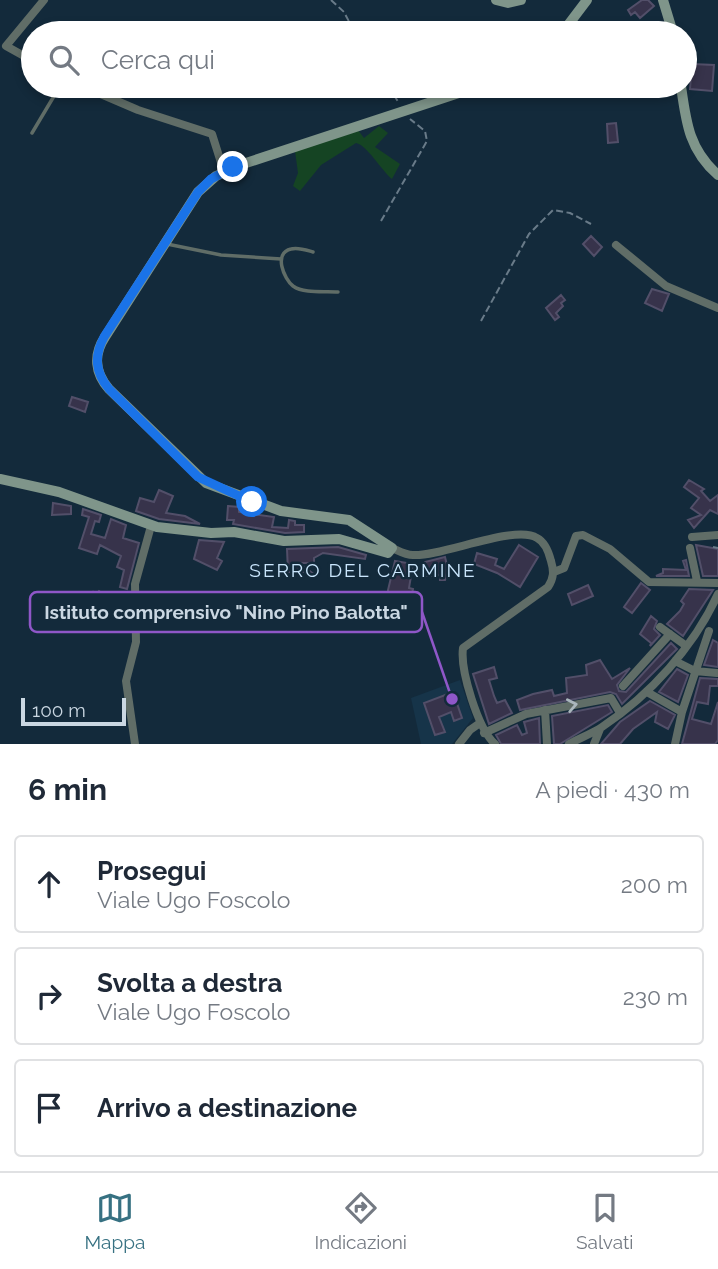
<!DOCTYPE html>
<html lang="it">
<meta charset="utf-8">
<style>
:root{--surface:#fff;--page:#f6f6f7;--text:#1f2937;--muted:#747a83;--line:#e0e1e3;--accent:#377182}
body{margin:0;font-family:Raleway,sans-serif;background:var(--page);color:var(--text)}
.scale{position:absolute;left:21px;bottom:18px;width:105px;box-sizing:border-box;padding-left:7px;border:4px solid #cad7e2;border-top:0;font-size:19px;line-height:24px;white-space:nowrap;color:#cad7e2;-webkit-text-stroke:5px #132a3b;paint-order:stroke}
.stop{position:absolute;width:21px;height:21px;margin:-16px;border:5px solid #1a73e8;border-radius:50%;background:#fff}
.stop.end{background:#1a73e8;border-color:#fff;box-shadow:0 2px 7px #0008}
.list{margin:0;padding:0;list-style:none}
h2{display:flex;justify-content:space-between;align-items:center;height:91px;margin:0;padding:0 28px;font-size:30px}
h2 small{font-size:23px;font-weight:400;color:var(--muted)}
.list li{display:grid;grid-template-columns:46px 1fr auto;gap:21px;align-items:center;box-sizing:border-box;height:98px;margin:0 14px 14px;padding:0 14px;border:2px solid var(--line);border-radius:7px}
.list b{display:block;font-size:26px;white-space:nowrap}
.list p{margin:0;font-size:23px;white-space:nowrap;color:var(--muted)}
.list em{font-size:23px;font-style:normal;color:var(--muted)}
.icon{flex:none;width:38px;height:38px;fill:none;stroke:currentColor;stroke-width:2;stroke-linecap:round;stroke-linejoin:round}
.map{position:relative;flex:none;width:718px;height:744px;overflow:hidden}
.search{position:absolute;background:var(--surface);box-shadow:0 4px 10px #0003;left:21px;right:21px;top:21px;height:77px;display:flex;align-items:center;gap:18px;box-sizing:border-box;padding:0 24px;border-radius:38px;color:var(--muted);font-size:26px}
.sheet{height:427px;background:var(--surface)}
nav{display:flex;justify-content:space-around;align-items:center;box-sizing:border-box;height:98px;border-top:2px solid var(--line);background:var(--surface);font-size:19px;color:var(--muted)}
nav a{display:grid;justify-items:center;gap:4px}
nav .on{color:var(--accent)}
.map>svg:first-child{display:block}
.built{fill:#163449}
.green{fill:#154423}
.building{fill:#37334b;stroke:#524f69;stroke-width:2}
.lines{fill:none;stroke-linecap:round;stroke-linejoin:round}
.path{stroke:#697b89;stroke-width:2;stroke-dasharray:7 3.5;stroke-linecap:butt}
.lane{stroke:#606d67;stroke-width:3.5}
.street{stroke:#606d67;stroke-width:8}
.secondary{stroke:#7f958a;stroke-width:10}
.oneway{stroke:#aab7bd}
.route{stroke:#1a73e8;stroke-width:9}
.labels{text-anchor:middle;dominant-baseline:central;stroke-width:5;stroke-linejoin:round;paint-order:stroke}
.neighbourhood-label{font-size:19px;letter-spacing:2px;fill:#cae6fd;stroke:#132a3b}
.leader{fill:none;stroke:#8f57c8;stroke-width:2.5}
.callout-dot{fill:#8f57c8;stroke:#132a3b;stroke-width:2.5}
.callout{fill:#132a3b;stroke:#8f57c8;stroke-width:2.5}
.callout-label{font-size:19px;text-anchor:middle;font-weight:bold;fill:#cad7e2}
</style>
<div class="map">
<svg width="718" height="744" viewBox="0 0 718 744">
<rect width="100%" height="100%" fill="#132a3b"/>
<path class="built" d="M460 680 473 718 452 744H421L411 698Z"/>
<path class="green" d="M379 126 388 133 375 147 400 164 392 179C381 170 367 145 356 143L321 165 300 191 293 186 298 173 295 151 358 130 364 138Z"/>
<path class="building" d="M642 0H648L654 6 640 18 635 12 631 15 628 10Z
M692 64 714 65 712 91 690 89Z
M616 123 618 142 608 143 607 124Z
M591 236 602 247 594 256 583 244Z
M652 289 669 294 662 311 645 303Z
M561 295 565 300 561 303 563 306 556 313 559 317 555 320 546 308Z
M72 397 88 402 85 412 69 406Z
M689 480 704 489 701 491 710 501 718 495V514L710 510 694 528 688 520 701 515 691 508 699 498 684 487Z
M159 490 173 496 166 513 185 516 200 524 159 519 136 511 140 498 154 502Z
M53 503 71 506V514L52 515Z
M228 506 239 507V512L274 517 272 527 288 528 289 520 295 521V525H304V532L285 533 233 524 234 520H227Z
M83 509 101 515 99 522 95 521 91 534 105 538 111 519 126 525 123 538 139 543 127 589 120 587 124 570 117 567 121 556 100 545 97 554 79 548 89 517 82 515Z
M199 540 224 542 217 558 222 561 217 570 194 559Z
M519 545 538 557 520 587 497 573 474 564 477 553 497 559 495 565 504 569Z
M696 545 718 549V576H703Z
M338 547 366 555 365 559 323 553 314 558V563H299L311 572H288L287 549Z
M445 557 448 569 445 580H440V575L426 576 425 562Z
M686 560 689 576H656L663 573V569L686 570 683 561Z
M395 561 413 564 409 588 413 589 412 594 401 593 402 602 393 603V597L388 596V590Z
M641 583 650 590 632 613 624 607Z
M588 585 593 596 572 605 568 594Z
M689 589 713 590 683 636 667 624 680 611 684 604 681 601Z
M99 591 103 594 98 605 96 603 93 608 85 603 93 592 95 595Z
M651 616 657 621 654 629 660 635 650 646 651 643 640 634Z
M713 640 718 643V667L704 665Z
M671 643 677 649 622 704 616 694 610 692 520 710 517 700 533 694 552 690 554 696 567 693 566 678 587 675 586 665 600 660 612 679 630 668 617 685 619 691 626 692Z
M494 667 497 678 489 680 494 696 497 703 505 700 512 713 489 724 473 674Z
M677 669 688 675 678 702 659 692Z
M700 678 718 679V686H710L708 704 697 702 692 719 711 724 718 702V740L715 744H682Z
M453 692 462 718 454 721 451 712 439 717 445 732 435 735 424 703Z
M650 701 675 715 668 729 655 722 657 712 633 729 620 744H601L620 722Z
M608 705 612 712 560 744H554L552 716Z
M539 718 540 744H501L496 735 517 725 522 735 527 733 524 722Z"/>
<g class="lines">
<path class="path" d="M331 0 344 12 355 33
M388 86 399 103
M381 221 427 141 425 131 410 119
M481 321 529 234 553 210 570 213 591 224
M713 547 718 548"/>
<path class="lane" d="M32 133 60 86
M167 244 221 255 281 259
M313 252C306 250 298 247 291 249 273 253 284 279 293 286 304 294 324 291 338 292"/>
<path class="street" d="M33 61 6 46 44 0
M82 86 138 110 212 134 224 172
M616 245 666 286 718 308
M692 537 718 535
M392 548C399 551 405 555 413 555 441 557 515 524 537 538 545 542 549 553 551 561 554 571 554 578 548 587L463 648C460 670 478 729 495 744
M690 548 697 581
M554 572 564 568 576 536 583 535 610 549 649 582 718 583
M660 627 685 645
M675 661 695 671 717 673
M623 686 670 634
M647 692 682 712
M545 710 547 744
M484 733 526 714 611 698 620 713
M135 744 126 681 136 642 135 584 151 526
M459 744 470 730 480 723
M569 744C580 738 593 733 602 727 650 695 694 647 718 594
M594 744 600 729
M675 744 682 712 709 631"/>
<path class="secondary" d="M496 0 508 3 521 0
M663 0 673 33
M562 33 587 0
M681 86C686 122 689 150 718 175
M0 479 59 492 157 527 211 533 234 532 284 541 339 539 388 553 392 548 349 520 281 511 206 483 109 389C95 373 93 355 105 337L198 192 216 176 246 163 480 86"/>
</g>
<defs><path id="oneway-chevron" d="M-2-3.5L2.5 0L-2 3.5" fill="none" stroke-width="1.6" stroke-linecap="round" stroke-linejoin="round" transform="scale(1.75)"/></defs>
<use class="oneway" href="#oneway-chevron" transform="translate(572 705) rotate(-11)"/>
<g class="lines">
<path class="route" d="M233 167 211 179 198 192 104 337C94 356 95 372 109 389L198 477 252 502"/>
</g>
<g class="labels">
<g class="neighbourhood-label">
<text x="363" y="570">SERRO DEL CARMINE</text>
</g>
</g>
<path class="leader" d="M452 699L422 612"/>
<circle class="callout-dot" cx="452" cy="699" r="7"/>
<rect class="callout" x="30" y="592" width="392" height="40" rx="7"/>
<g class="callout-label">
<text x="226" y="619">Istituto comprensivo "Nino Pino Balotta"</text>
</g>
</svg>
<div class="scale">100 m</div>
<div class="stop" style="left:252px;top:502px"></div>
<div class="stop end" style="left:233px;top:167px"></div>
<div class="search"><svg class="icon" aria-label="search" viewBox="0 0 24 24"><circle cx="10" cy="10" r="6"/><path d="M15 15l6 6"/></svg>Cerca qui</div>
</div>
<section class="sheet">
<h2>6 min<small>A piedi · 430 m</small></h2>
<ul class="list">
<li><svg class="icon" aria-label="ahead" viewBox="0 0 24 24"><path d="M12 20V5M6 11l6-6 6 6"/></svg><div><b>Prosegui</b><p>Viale Ugo Foscolo</p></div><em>200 m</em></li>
<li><svg class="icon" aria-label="right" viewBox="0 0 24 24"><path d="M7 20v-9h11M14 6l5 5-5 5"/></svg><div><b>Svolta a destra</b><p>Viale Ugo Foscolo</p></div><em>230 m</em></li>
<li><svg class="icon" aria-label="arrive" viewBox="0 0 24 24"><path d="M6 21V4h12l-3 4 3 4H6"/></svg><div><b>Arrivo a destinazione</b></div></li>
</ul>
</section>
<nav>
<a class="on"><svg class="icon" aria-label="map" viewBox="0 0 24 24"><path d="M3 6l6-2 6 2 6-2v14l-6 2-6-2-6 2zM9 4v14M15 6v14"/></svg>Mappa</a>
<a><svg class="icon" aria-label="directions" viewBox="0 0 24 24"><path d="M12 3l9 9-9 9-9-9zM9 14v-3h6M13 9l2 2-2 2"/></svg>Indicazioni</a>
<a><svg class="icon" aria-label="saved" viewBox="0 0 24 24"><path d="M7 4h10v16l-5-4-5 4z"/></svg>Salvati</a>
</nav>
